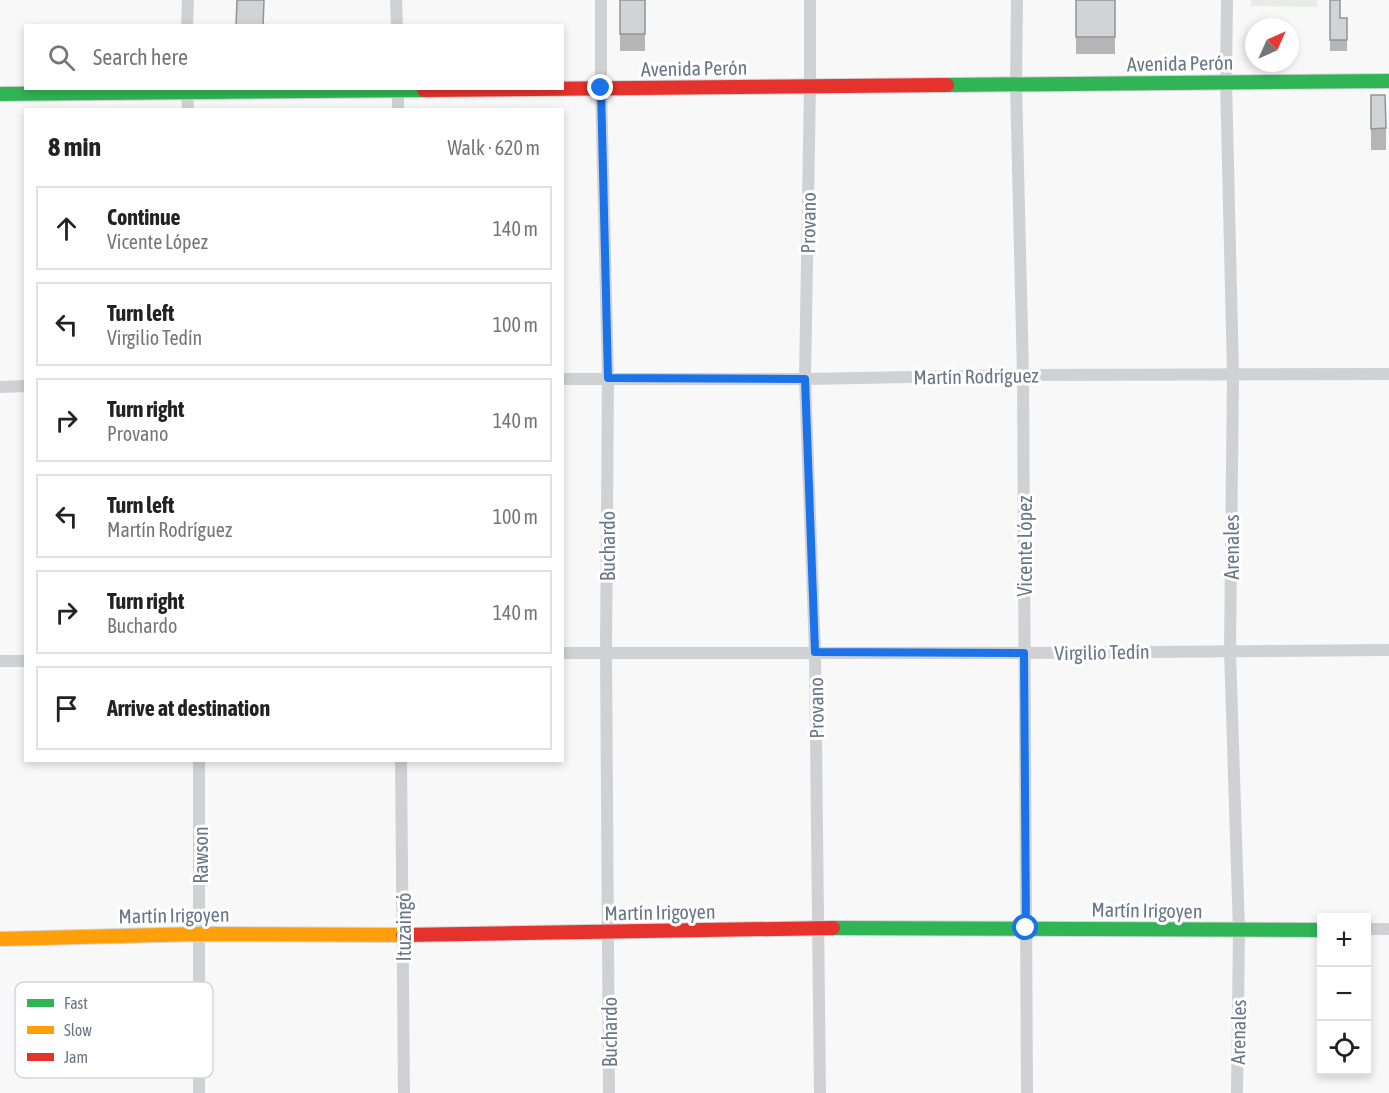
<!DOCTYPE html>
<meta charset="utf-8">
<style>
:root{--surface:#fff;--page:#f2f2f2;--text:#222;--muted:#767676;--line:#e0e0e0}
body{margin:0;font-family:"Asap Condensed",sans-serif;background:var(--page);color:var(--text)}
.controls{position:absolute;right:18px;bottom:18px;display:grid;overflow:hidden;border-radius:0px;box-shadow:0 3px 9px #0003}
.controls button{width:54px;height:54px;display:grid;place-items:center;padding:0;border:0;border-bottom:2px solid var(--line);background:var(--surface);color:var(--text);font:30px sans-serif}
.compass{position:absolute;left:1245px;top:18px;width:54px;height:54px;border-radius:50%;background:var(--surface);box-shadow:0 3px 9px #0003;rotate:45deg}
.stop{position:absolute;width:18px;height:18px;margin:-14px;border:4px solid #1a73e8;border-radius:50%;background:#fff}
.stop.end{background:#1a73e8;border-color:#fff;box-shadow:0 2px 6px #0008}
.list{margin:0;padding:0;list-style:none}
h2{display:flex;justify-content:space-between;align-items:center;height:78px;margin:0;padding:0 24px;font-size:26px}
h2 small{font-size:20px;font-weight:400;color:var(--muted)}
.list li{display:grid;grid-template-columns:39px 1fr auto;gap:18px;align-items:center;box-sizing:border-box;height:84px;margin:0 12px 12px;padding:0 12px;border:2px solid var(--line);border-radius:0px}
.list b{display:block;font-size:22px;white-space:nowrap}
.list p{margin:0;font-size:20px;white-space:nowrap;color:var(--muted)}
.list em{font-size:20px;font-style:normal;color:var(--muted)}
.icon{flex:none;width:33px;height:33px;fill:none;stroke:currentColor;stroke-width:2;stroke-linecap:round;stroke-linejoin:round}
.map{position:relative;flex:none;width:1389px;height:1093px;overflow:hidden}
.search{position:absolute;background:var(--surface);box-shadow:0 3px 9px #0003;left:24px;top:24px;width:540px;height:66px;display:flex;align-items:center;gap:15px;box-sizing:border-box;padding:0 21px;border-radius:0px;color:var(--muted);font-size:22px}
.panel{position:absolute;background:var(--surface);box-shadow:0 3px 9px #0003;left:24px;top:108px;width:540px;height:654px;border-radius:0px}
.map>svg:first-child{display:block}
.green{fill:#e8ebe6}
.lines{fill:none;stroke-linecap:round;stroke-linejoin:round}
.fast-casing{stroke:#d5d6d7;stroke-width:16}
.slow-casing{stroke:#d5d6d7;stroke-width:16}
.jam-casing{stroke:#d5d6d7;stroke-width:16}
.street{stroke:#d0d1d3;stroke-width:12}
.fast{stroke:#30b455;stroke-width:14}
.slow{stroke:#ff9f0a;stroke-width:14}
.jam{stroke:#e5322d;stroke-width:14}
.wall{fill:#b5b5b6}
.building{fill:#d2d3d4;stroke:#939494;stroke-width:1.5}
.route{stroke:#1a73e8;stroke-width:8}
.labels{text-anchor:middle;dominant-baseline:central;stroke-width:6;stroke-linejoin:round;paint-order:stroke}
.street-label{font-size:20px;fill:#687688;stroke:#fff}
.key{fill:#fff;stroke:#d2d6db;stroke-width:1.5}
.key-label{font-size:16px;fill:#687688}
</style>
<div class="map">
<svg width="1389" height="1093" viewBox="0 0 1389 1093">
<rect width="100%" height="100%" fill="#f8f8f8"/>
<path class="green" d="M1251 0H1317V7L1251 6Z"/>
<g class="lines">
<g class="fast-casing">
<path id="fast" d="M947 85 1389 81
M0 94 424 90
M833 928 1322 930"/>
</g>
<g class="slow-casing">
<path id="slow" d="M0 939 200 934 403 935"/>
</g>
<g class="jam-casing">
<path id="jam" d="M424 90 947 85
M403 935 833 928"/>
</g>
<path class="street" d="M396 0 397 26
M601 0V88L608 378 606 652 609 1093
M810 0V86L805 379 815 652 820 1093
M1017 0 1016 84 1023 375 1027 1093
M1227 0 1226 81 1233 374 1230 651 1239 931 1237 1093
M187 26 188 0
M187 88 188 110
M398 88V110
M562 379H805L1023 375 1389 374
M0 387 26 386
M562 653H1024L1389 650
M0 661H26
M199 760V1093
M401 760 404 1093
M1366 929H1389"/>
<use href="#fast" class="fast"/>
<use href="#slow" class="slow"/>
<use href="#jam" class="jam"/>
</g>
<path class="wall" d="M620 0H645V51H620Z
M1076 0H1115V54H1076Z
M1330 0 1340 18H1347V51H1330Z
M1371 95 1386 128V150H1371Z"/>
<path class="building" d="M237 0H264L263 26H236Z
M620 0H645V34H620Z
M1076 0H1115V37H1076Z
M1330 0H1340V18H1347V40H1330Z
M1371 95H1385L1386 128 1371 129Z"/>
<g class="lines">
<path class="route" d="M601 88 608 378 805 379 815 652 1024 653 1026 928"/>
</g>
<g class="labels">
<g class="street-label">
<text transform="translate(1180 63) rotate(-1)">Avenida Perón</text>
<text transform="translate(694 68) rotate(-1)">Avenida Perón</text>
<text transform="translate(808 223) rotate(-89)">Provano</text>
<text transform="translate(976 376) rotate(-1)">Martín Rodríguez</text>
<text transform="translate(607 546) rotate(-90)">Buchardo</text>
<text transform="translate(1024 546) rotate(-90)">Vicente López</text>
<text transform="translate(1231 547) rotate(-90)">Arenales</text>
<text transform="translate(1102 652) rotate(-1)">Virgilio Tedín</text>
<text transform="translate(816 708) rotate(-91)">Provano</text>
<text transform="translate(200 855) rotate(-90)">Rawson</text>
<text transform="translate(1147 910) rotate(1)">Martín Irigoyen</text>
<text transform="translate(660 912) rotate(-1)">Martín Irigoyen</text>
<text transform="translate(174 915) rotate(-1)">Martín Irigoyen</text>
<text transform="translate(403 927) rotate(-90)">Ituzaingó</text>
<text transform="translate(609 1032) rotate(-90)">Buchardo</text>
<text transform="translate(1238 1032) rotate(-89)">Arenales</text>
</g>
</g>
<rect x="15" y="982" width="198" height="96" rx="9" class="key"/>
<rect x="27" y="999" width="27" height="8" fill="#30b455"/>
<rect x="27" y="1026" width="27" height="8" fill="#ff9f0a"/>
<rect x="27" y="1053" width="27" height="8" fill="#e5322d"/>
<g class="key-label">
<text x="64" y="1009">Fast</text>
<text x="64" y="1036">Slow</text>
<text x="64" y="1063">Jam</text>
</g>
</svg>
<div class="controls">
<button>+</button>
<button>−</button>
<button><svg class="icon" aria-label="locate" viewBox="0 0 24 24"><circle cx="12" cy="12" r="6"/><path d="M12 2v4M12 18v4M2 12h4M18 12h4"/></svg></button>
</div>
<svg class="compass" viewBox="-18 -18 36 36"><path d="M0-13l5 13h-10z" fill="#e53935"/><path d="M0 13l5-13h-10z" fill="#767676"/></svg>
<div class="stop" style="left:1026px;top:928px"></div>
<div class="stop end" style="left:601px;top:88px"></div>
<div class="search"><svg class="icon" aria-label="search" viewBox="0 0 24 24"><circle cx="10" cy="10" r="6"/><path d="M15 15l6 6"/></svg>Search here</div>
<section class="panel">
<h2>8 min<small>Walk · 620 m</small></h2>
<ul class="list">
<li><svg class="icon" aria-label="ahead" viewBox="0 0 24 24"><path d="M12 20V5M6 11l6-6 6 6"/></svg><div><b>Continue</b><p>Vicente López</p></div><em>140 m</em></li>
<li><svg class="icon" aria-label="left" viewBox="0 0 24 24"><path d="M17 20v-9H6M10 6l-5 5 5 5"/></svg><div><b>Turn left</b><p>Virgilio Tedín</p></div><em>100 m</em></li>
<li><svg class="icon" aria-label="right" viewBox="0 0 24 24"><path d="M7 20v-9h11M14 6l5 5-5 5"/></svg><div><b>Turn right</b><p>Provano</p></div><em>140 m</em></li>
<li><svg class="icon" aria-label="left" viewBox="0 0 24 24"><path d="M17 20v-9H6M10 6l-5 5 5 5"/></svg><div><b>Turn left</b><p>Martín Rodríguez</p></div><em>100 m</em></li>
<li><svg class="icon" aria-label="right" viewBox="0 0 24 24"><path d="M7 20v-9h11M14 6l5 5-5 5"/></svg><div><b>Turn right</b><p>Buchardo</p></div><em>140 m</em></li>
<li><svg class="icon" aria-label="arrive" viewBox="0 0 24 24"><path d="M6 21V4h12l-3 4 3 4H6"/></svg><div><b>Arrive at destination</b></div></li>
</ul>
</section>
</div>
